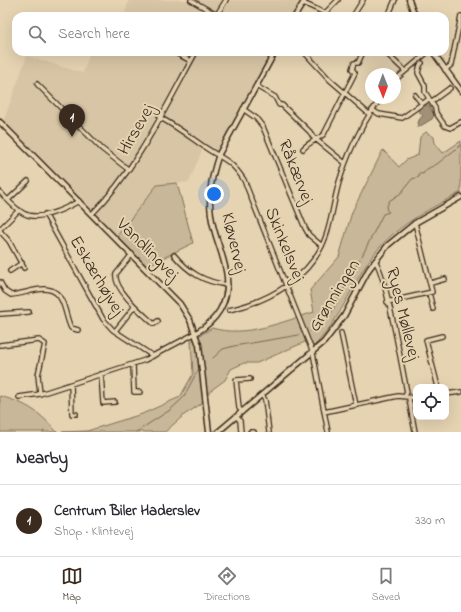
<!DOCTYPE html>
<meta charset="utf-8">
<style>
:root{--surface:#fff;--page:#f7f7f7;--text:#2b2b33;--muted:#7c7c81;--line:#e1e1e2;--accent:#3b2a1e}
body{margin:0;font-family:"Indie Flower",sans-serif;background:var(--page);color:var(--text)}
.controls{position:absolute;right:12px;bottom:12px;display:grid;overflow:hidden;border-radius:8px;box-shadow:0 4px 16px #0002}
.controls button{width:36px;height:36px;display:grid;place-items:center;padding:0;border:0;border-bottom:1px solid var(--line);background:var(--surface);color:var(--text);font:20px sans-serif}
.compass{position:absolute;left:365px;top:68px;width:36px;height:36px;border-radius:50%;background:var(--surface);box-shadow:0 4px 16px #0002;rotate:179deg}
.you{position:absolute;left:214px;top:194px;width:14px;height:14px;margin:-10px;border:3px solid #fff;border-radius:50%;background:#1a73e8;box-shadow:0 0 0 6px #1a73e833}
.badge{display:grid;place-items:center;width:26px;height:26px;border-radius:50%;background:var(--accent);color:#fff;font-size:13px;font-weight:700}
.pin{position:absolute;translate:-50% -33px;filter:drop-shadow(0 1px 2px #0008)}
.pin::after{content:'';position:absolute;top:21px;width:14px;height:12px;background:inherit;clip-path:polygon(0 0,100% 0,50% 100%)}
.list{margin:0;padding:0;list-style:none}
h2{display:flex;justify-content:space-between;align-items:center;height:52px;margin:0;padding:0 16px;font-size:17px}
h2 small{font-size:13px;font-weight:400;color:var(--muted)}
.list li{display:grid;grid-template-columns:26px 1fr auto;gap:12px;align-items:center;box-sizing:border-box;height:72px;padding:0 16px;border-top:1px solid var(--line)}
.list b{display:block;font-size:15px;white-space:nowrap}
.list p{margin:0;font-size:13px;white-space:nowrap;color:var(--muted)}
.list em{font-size:13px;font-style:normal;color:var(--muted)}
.icon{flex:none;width:22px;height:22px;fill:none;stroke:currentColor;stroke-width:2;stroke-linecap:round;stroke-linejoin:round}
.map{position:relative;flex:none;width:461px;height:432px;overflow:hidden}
.search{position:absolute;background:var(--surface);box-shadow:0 4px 16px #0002;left:12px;right:12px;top:12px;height:44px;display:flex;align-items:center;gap:10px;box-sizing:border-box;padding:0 14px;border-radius:12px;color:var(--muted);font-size:15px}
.sheet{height:124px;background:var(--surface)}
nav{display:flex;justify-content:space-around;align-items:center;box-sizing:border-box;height:56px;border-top:1px solid var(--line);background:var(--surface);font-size:11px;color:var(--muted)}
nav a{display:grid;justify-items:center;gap:2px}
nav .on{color:var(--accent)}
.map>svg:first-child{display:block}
.built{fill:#d7c5a5}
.green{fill:#c9b799;stroke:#82705c}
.water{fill:#a29077;stroke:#796753}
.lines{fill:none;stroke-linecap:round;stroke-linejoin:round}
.stream{stroke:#796753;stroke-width:1}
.minor-casing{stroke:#3b2a1e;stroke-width:6}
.tertiary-casing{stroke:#3b2a1e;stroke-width:7}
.minor{stroke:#e5d3b1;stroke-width:3.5}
.tertiary{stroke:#e5d3b1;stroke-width:4}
.labels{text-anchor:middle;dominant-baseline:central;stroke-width:4;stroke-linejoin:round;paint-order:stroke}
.street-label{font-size:18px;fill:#3b2a1e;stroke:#e5d3b1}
</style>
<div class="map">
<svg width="461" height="432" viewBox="0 0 461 432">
<rect width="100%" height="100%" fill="#e5d3b1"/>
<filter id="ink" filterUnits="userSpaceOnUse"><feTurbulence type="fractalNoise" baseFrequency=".025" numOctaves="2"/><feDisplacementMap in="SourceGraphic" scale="8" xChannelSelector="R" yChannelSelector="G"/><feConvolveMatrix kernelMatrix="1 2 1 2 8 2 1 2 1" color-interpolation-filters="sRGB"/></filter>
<g filter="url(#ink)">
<path class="built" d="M129 0H307L297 16H124Z
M90 52 111 54 112 52H277L219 153 203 148 189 182 157 185 117 236 112 237 1 128 27 56 83 73Z"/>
<path class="green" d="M426 132 434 137 435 143 443 153 461 141V192C432 208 400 223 378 249 352 280 344 316 314 346L305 342 257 363H244L231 369 225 380 210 391 201 404 184 415 165 432H62L87 431 142 414 180 397 193 374 191 341 212 328C245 338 282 322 314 312L310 290 339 257 352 212 383 150 399 167 406 160 418 155 420 137Z
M177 183 193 243 147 266 117 236 157 185Z
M0 396C28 404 38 411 57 432H0Z"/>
<path class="water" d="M426 105H429L434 115 432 119 417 128 419 120 423 115 418 111Z"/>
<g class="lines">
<path class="stream" d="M362 256 383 214 389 212 386 209 389 201 401 193 412 179 419 177V173L423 174 427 169 437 164 461 145
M311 331 329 317 360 259
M213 358 223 349 234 346 299 335
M43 432 44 431
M136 432 170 410 183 398 198 370"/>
<g class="minor-casing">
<path id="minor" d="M191 0 217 15
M303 3 325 13 338 0
M216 16 226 0
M353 16 363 0
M384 16 389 14 395 0
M174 52 191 61
M304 52 330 80 369 114
M385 52 405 71
M422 63 420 65 418 73 425 86V92L435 108 436 113 445 126 450 128 461 122
M445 70 451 65 461 16
M395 80 428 52
M37 84 102 149 129 170
M256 86 275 97 279 105H282L310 132 313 137 345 163
M415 95 422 104
M431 102 450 88
M243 109 256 118 263 127 305 228 309 235 322 246
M372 110 379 114 402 118 429 99
M159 117C176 126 190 137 206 148 224 160 231 160 244 180L313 353 328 432
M303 149C309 142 317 140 324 134L355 73 352 69 354 63H358L363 52
M0 192C7 199 14 208 23 213 38 222 65 209 79 201
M8 200 28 181
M45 214 103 319 113 330 153 356
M92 214C137 169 165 108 196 52
M0 229 19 210
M0 231 9 241 24 268
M132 254 116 274C113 289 143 314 154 324L158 321
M174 255C189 273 204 282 228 285
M375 261C386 273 402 369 407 392L405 396
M10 271 22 263
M0 282 5 291 11 295C28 294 53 279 62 301 66 310 67 320 71 328L78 330
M431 283 445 279
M429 293 433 309
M387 302 432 292 415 223
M229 310C270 301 312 277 326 236 333 216 334 196 341 176 350 148 363 122 381 98
M0 314 29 312
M115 331 135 306
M341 333 356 405
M0 345 39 340 45 344 38 375 40 394
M133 364 134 392H140
M101 374 103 403 115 402
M71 384 72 414H76
M438 387 426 340 442 336
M446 394 461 392
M262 395 265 400 269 432
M19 397 40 394 145 360 196 333
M409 399 415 432
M242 412 239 408 236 380 250 379
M324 412 398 396 416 398
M237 417 240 421 241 432
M250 432H254"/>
</g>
<g class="tertiary-casing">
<path id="tertiary" d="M409 0 415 16
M295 16 305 0
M433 52 461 91
M0 122 180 304 190 320 199 345 209 432
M196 333C206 327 214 320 220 310 239 276 215 248 211 215 208 193 212 175 219 154L275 52
M218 432 324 342 344 316 369 269 388 245 415 223 461 197"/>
</g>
<use href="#minor" class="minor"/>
<use href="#tertiary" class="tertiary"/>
</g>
</g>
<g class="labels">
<g class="street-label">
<text transform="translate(137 130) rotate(-60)">Hirsevej</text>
<text transform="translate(295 172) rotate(68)">Råkærvej</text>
<text transform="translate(233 243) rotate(77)">Kløvervej</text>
<text transform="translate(284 245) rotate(68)">Skinkelsvej</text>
<text transform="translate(147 250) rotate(45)">Vandlingvej</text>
<text transform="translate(96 276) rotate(59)">Eskærhøjvej</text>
<text transform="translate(335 296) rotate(-58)">Grønningen</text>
<text transform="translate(402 314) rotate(76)">Ryes Møllevej</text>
</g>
</g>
</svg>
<div class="controls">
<button><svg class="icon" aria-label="locate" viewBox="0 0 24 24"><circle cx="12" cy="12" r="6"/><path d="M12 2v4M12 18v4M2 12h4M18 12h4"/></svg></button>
</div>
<svg class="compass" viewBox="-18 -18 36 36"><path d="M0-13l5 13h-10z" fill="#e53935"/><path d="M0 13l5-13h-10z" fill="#7c7c81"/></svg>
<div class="you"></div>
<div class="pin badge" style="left:72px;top:137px">1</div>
<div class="search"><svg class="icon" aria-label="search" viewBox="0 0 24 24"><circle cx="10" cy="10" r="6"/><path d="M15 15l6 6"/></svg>Search here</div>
</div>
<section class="sheet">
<h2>Nearby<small></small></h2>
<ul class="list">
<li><span class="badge">1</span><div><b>Centrum Biler Haderslev</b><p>Shop · Klintevej</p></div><em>330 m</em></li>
</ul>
</section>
<nav>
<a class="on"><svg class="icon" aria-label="map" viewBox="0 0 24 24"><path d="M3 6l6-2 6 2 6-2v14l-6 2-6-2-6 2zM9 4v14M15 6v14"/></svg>Map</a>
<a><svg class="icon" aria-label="directions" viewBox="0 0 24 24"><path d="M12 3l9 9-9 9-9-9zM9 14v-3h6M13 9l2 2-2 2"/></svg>Directions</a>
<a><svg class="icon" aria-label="saved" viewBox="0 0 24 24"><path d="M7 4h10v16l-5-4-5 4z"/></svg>Saved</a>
</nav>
